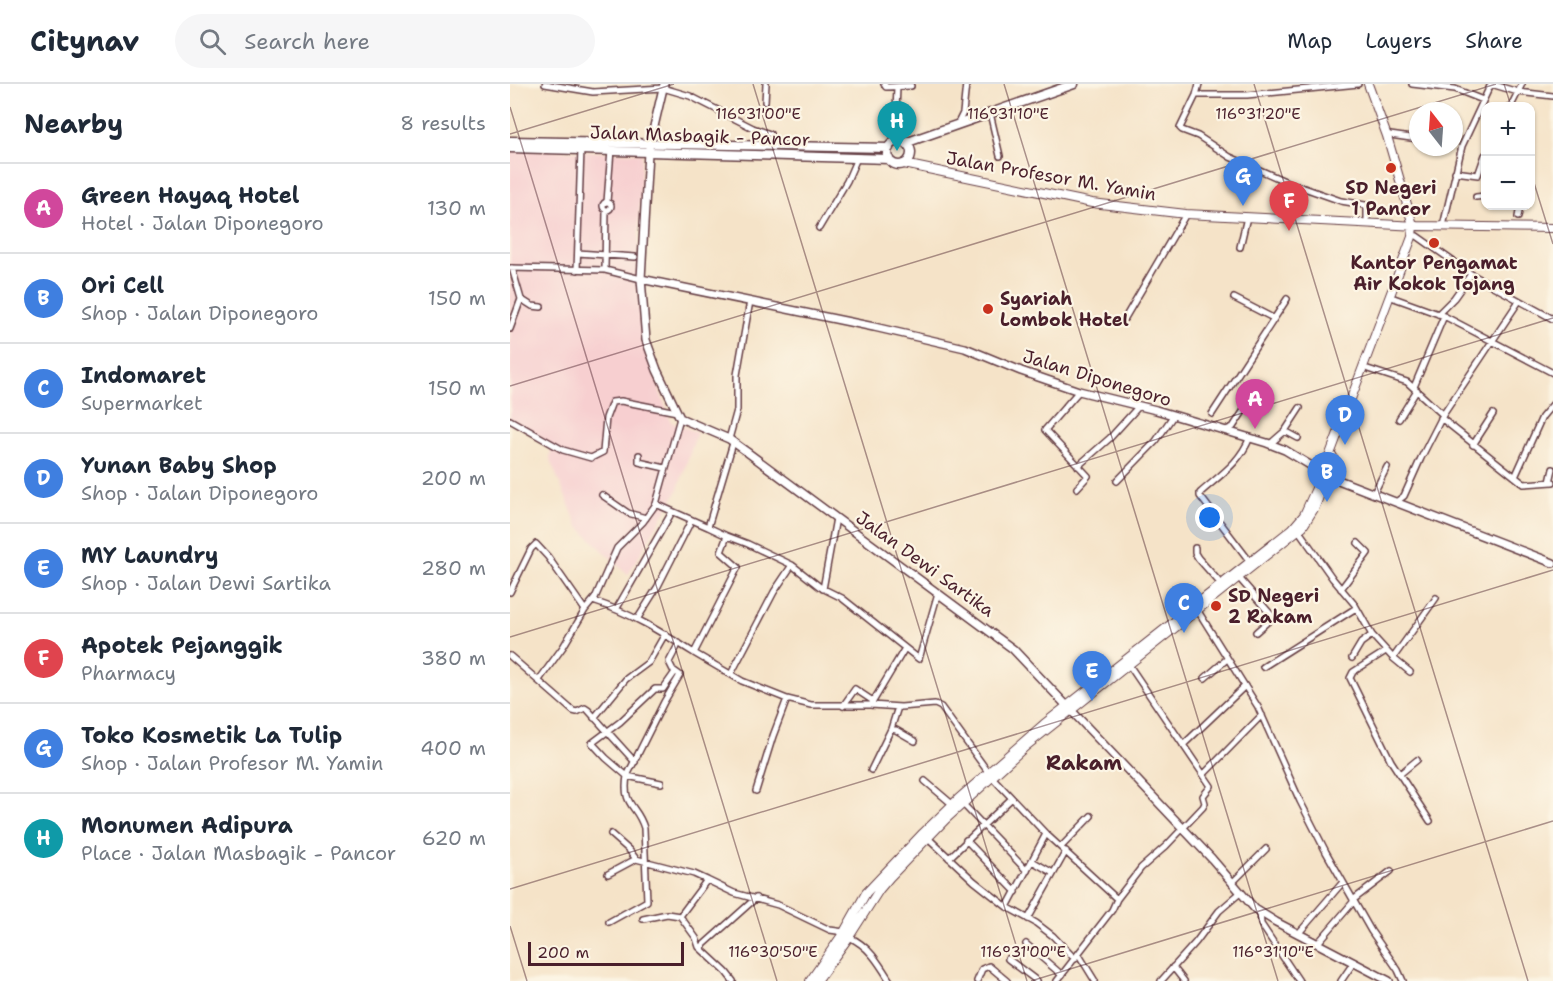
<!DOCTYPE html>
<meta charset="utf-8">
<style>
:root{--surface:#fff;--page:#f6f6f7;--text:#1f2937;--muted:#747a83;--line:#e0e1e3;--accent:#2563eb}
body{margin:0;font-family:"Shantell Sans",sans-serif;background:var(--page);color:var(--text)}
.controls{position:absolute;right:18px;top:18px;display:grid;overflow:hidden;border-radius:12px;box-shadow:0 2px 4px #0004}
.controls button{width:54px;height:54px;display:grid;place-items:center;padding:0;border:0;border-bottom:2px solid var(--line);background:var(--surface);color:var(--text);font:30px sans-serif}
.compass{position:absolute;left:899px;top:18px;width:54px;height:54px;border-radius:50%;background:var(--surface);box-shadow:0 2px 4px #0004;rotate:343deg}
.scale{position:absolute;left:18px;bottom:15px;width:156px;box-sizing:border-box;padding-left:6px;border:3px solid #4a1f2b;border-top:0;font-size:16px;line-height:21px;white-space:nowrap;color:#4a1f2b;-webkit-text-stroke:4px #fcf5e5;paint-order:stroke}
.you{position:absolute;left:700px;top:434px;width:21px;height:21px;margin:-15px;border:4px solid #fff;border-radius:50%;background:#1a73e8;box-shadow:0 0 0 9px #1a73e833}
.badge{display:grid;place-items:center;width:39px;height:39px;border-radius:50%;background:var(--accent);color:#fff;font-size:20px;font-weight:700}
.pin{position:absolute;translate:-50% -50px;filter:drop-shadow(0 2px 3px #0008)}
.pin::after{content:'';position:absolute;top:32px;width:21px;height:18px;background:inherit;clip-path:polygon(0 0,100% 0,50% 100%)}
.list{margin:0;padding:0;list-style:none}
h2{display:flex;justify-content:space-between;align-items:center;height:78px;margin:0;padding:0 24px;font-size:26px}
h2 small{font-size:20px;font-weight:400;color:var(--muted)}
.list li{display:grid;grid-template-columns:39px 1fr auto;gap:18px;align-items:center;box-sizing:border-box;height:90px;padding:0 24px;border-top:2px solid var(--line)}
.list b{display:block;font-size:22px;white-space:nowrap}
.list p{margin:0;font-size:20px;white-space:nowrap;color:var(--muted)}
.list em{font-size:20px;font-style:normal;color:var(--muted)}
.icon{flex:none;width:33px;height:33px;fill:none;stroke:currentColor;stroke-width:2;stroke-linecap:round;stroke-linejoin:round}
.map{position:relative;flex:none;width:1043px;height:897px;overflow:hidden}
header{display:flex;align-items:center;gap:36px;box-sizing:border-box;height:84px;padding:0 30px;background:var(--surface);border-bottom:2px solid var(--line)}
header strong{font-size:28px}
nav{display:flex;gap:33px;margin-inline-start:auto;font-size:21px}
.search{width:420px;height:54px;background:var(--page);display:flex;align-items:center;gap:15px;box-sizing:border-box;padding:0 21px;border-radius:33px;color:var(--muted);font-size:22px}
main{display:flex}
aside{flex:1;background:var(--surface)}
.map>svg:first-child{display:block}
.built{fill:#f7cfd0}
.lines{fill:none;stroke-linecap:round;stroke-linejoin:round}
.minor-casing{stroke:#643c43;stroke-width:8}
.tertiary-casing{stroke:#643c43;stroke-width:10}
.secondary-casing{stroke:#643c43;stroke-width:10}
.primary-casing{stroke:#643c43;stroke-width:11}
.minor{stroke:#fff;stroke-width:5}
.tertiary{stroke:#fff;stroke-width:7}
.secondary{stroke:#fff;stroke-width:8}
.primary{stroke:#fff;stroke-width:8}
.ticks{fill:none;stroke:#4a1f2b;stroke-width:1.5;stroke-opacity:0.45}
.poi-dot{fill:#c8321e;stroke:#fcf5e5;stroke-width:2}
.labels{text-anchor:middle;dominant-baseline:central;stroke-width:4.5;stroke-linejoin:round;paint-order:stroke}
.street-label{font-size:18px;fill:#4a1f2b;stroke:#fcf5e5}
.poi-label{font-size:18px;font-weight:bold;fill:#4a1f2b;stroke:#fcf5e5}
.quarter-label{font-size:21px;font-weight:bold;fill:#4a1f2b;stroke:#fcf5e5}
.ticks-label{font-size:15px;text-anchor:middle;fill:#4a1f2b;stroke:#fcf5e5;stroke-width:4.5;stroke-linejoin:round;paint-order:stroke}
</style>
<header>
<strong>Citynav</strong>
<div class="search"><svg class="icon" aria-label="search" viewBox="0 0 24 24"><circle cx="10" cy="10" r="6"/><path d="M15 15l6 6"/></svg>Search here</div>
<nav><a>Map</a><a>Layers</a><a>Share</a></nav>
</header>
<main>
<aside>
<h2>Nearby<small>8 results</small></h2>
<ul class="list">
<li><span class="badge" style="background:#d1479c">A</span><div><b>Green Hayaq Hotel</b><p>Hotel · Jalan Diponegoro</p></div><em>130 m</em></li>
<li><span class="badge" style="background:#3f7fe0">B</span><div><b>Ori Cell</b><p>Shop · Jalan Diponegoro</p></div><em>150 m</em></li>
<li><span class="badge" style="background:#3f7fe0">C</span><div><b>Indomaret</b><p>Supermarket</p></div><em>150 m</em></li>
<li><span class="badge" style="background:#3f7fe0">D</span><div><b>Yunan Baby Shop</b><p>Shop · Jalan Diponegoro</p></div><em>200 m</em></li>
<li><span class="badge" style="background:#3f7fe0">E</span><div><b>MY Laundry</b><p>Shop · Jalan Dewi Sartika</p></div><em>280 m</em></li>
<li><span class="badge" style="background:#e0444e">F</span><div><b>Apotek Pejanggik</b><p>Pharmacy</p></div><em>380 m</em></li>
<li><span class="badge" style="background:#3f7fe0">G</span><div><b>Toko Kosmetik La Tulip</b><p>Shop · Jalan Profesor M. Yamin</p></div><em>400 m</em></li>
<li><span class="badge" style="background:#0f9aa8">H</span><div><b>Monumen Adipura</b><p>Place · Jalan Masbagik - Pancor</p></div><em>620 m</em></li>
</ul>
</aside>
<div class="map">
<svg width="1043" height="897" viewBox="0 0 1043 897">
<rect width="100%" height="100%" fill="#fcf5e5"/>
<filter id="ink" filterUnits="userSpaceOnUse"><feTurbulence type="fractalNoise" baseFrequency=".0167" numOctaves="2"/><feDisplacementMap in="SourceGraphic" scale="12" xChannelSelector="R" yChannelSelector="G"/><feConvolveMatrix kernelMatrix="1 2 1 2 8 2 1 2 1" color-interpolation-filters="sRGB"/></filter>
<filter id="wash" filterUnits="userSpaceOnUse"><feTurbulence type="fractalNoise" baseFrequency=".008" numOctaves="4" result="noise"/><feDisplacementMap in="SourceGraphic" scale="24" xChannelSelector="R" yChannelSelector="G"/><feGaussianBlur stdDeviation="1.35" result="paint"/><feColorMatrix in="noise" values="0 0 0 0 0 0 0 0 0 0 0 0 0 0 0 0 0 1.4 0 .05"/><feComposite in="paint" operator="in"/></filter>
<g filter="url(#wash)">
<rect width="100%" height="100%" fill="#f5e3c8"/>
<path class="built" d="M0 65 132 69 128 172 132 255 161 338 187 348 167 408 118 491 68 442 40 376 41 361 0 335Z"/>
</g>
<g filter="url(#ink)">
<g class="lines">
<g class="minor-casing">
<path id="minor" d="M35 0 83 8 153 4 180 12 243 44 260 50
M374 0 376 3 401 2
M689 0 686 11 670 44 672 46 688 52 720 73 777 98 831 117 855 121 857 125V139
M902 0 945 5 973 16
M981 0 1008 8 1043 12
M686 11H737L848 0
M255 18 256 0
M1001 22 1012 0
M386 28 387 3
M480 29 490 72
M448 39 453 29 456 0
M880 51 908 55
M945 88 968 91 975 71
M966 113 975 112
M97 118 101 66
M93 122a4 4 0 1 1 8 0a4 4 0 1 1-8 0Z
M96 126 95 186 131 195
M1008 133 1010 122
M933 142 952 62 981 0
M309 144 337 97 347 74
M907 152 961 190 1043 235
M730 163 737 133
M68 169 125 173
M0 184 95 186
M2 184 11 215
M67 186 71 65
M724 214 763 234
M884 214 934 232 1043 289
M928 230 944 214 961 190
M615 234 676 130
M0 245 11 215 22 222 31 223
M858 285 897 298 933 331
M904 303 934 232
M702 330 777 215
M170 334 146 420 198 443
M931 334 1014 400 1043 398
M889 335 907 306
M0 336 53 366 81 374 93 368 96 334 102 318 111 317 167 328
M716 346 723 343 736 323
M775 347 788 354
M740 353C730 379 710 391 690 409V412L741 479
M219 355 227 326V291L240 217
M223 359 198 443 217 452 211 468 228 483 184 569 232 597 277 615 301 621H361L391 623 425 620 431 623 481 692 536 750 607 815 602 826 547 897
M760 360 775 347 790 324
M963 361 983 330
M129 371V378L155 384
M568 382 600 354 629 322
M1005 393 1032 333 1043 320
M607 397 646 357 663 332
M1040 398 1043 385
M567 404 578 392 535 346 569 307
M864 409 877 383
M92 411 118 429 136 434
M886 418 894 412 911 374 933 331 1009 217
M789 447 823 495 845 521 862 551 883 574 900 588
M217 452 238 460 282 481
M685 464V469L688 474 711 500
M729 494 763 533 746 548
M313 505 326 434
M831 505 858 469 848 459
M0 508 21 465 26 460 38 473 75 526
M83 517C121 529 151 548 184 569
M107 524 162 428
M688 527 748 623 790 717 816 768 861 847 888 886 893 897
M128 534 148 502 181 437
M876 567 843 588 840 594 881 677 920 737
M0 572 63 627 67 628 75 624 78 626 125 678
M842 574 851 559 862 551
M883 574 926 514
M753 583 846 524
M221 590 264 508 282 481 310 503 332 514 409 575 428 509
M695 594 717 575
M29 596 53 563 75 526 85 514 107 464 133 438 146 420
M361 621 395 564
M333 622 345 605 363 617
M84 634 116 595 139 578 155 550
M381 645 386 646 405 657
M673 661 735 602
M361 686 381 645 388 623
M694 690 752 631
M890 690 907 676
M415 697 442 720
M151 699 117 692 154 618 170 591 163 586 159 578 169 559
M246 707 263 652 277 615
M451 718 517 787
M101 750 119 766 126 775
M417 753 464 797 497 823 526 839 543 852 565 875
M456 756 506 808
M551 763 581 732
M439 774 501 715
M522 777 543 789
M98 790 126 775 184 790 197 796
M722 799 756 765
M607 815 631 784 656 762 693 723 695 719 693 712 701 702 619 581
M843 816 881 787
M497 823 536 750
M750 828 751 840 789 897
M170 832 197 796 224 809 268 821 320 846 334 848
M133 835 157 830 170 832 186 854 189 863 216 888 223 897
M518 835 556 767
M99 838 137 817 134 744C127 720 112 723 117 692L96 674 82 659 110 638 145 605H153L165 588
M788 850 833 798
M339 853C359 862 369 879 380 897
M516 860 552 891
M807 860 844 817
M190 864 246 814
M569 871 585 897
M498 875 527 897
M663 883 674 897
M467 897 472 885 479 882 497 897
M651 897 686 858 709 827 730 809
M831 897 844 878"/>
</g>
<g class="tertiary-casing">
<path id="tertiary" d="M154 0 138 68 131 195 136 256 147 286 170 334 219 355 237 368 503 565 702 775 745 825 766 838 879 897
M131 195 364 243 455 264 511 287 569 307 646 326 757 359 775 366 818 392 1043 479"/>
</g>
<g class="secondary-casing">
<path id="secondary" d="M394 80 582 119 676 130 907 142 1043 144
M300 897 334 848 356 809 413 749 448 715 534 640 782 445 794 431 813 389 902 153 903 141 877 52 858 0
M307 897 339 853 369 806 380 793 436 735 516 662 793 442 805 423 824 374"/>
</g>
<g class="primary-casing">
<path id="primary" d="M0 57 379 64
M377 69a12 12 0 1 1 24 0a12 12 0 1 1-24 0Z
M395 59 564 0
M0 64 379 75"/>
</g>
<use href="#minor" class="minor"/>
<use href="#tertiary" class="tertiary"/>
<use href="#secondary" class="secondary"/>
<use href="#primary" class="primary"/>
</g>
</g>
<path class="ticks" d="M243 0 517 897M494 0 768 897M744 0 1018 897M994 0 1001 22M0 23 267 897M0 50 164 0M1020 86 1043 160M0 302 986 0M0 553 1043 234M0 805 1043 486M0 842 17 897M521 897 1043 737"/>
<g class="poi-dot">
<circle cx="881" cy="84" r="6"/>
<circle cx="924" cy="159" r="6"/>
<circle cx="478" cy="225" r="6"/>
<circle cx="706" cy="522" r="6"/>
</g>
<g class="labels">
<g class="street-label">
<text transform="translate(190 52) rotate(2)">Jalan Masbagik - Pancor</text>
<text transform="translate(541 92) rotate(10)">Jalan Profesor M. Yamin</text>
<text transform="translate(587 294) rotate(17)">Jalan Diponegoro</text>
<text transform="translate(415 480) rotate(36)">Jalan Dewi Sartika</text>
</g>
<g class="poi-label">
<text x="881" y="104">SD Negeri<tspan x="881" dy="21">1 Pancor</tspan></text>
<text x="924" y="179">Kantor Pengamat<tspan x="924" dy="21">Air Kokok Tojang</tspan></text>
<text x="490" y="215" text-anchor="start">Syariah<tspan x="490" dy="21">Lombok Hotel</tspan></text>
<text x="718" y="512" text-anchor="start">SD Negeri<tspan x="718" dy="21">2 Rakam</tspan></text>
</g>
<g class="quarter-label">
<text x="574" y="679">Rakam</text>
</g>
</g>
<g class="ticks-label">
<text x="248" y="35">116°31'00"E</text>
<text x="498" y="35">116°31'10"E</text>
<text x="748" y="35">116°31'20"E</text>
<text x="263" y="873">116°30'50"E</text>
<text x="513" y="873">116°31'00"E</text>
<text x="763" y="873">116°31'10"E</text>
</g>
</svg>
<div class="controls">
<button>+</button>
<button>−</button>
</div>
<svg class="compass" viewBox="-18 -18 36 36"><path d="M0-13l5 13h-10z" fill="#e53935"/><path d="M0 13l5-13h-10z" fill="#747a83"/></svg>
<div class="scale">200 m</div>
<div class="you"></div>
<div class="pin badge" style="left:745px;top:345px;background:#d1479c">A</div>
<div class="pin badge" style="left:817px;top:418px;background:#3f7fe0">B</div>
<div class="pin badge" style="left:674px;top:549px;background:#3f7fe0">C</div>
<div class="pin badge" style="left:835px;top:361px;background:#3f7fe0">D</div>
<div class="pin badge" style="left:582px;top:617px;background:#3f7fe0">E</div>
<div class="pin badge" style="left:779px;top:147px;background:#e0444e">F</div>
<div class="pin badge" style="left:733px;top:122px;background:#3f7fe0">G</div>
<div class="pin badge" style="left:387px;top:67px;background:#0f9aa8">H</div>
</div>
</main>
